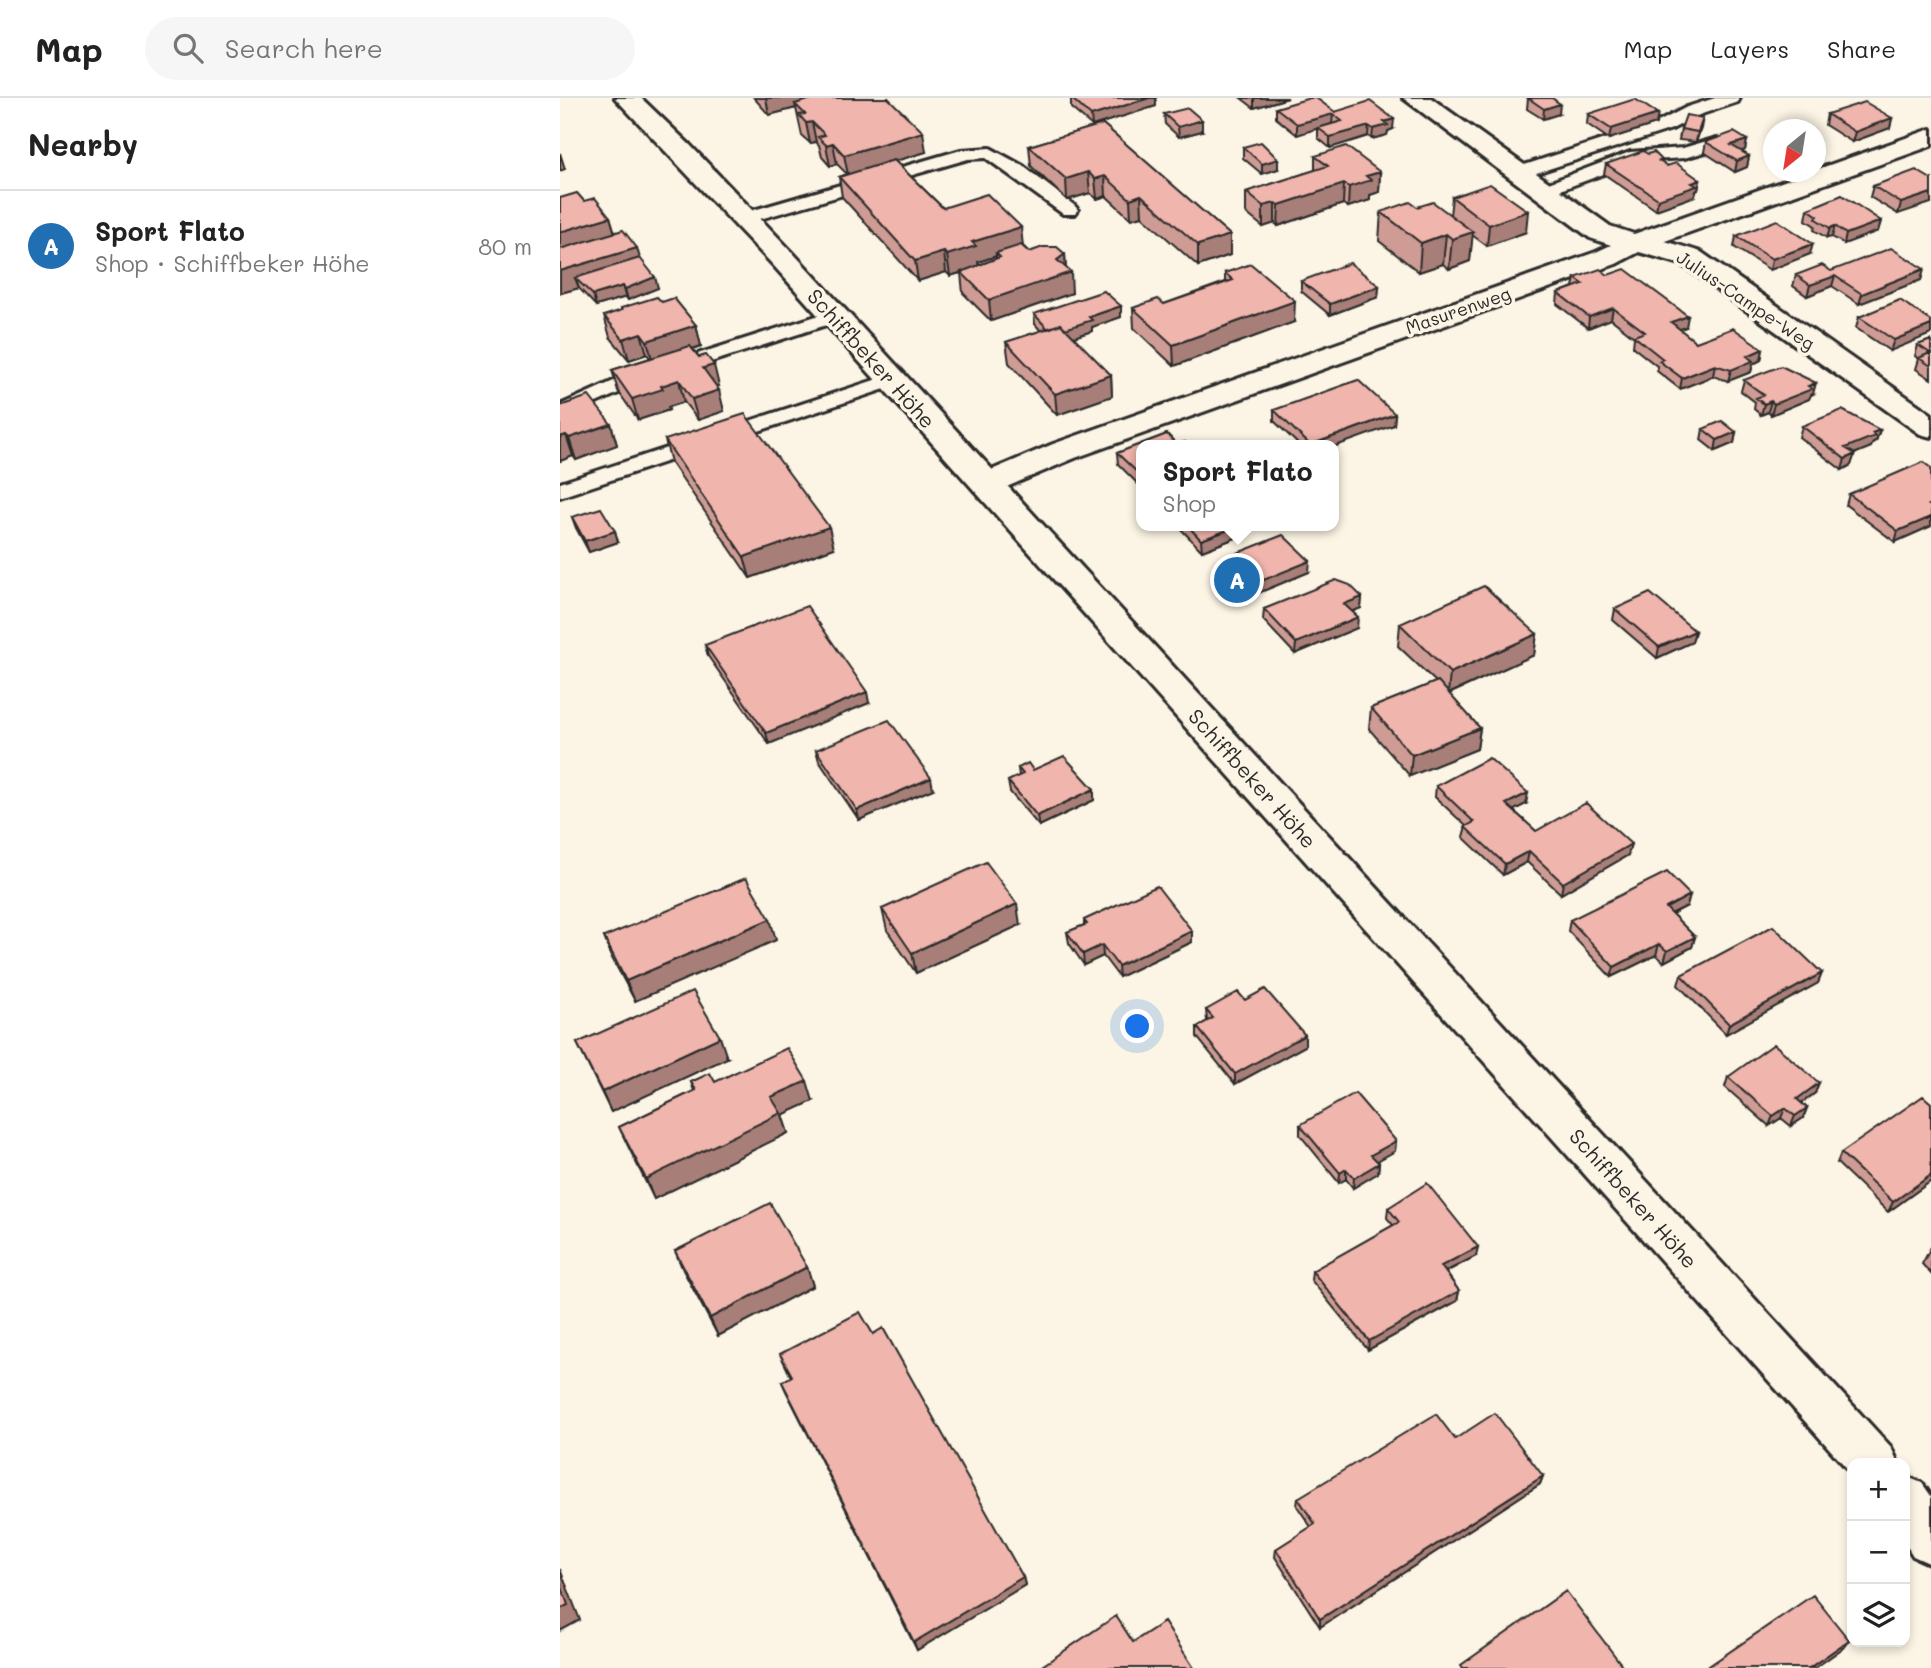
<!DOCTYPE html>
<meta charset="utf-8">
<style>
:root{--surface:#fff;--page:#f6f6f6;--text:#222;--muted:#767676;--line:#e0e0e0;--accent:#1f6fb2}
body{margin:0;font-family:Mali,sans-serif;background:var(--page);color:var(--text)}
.controls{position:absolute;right:21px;bottom:21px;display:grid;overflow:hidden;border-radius:14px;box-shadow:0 4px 10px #0003}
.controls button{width:63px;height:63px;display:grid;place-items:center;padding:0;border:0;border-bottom:2px solid var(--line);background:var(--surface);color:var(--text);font:35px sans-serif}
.compass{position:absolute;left:1203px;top:21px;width:63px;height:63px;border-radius:50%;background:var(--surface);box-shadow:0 4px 10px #0003;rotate:210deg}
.you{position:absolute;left:578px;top:929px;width:24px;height:24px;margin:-18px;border:5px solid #fff;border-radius:50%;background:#1a73e8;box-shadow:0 0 0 10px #1a73e833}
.badge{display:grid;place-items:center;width:46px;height:46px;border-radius:50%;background:var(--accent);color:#fff;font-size:23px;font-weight:700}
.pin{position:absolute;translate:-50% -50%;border:4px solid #fff;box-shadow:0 2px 7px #0006}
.popup{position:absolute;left:576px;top:342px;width:203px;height:91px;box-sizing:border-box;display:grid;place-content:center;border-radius:14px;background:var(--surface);filter:drop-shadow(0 2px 5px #0005);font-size:23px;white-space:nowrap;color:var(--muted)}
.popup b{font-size:26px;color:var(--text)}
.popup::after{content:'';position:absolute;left:50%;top:100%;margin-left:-14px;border:14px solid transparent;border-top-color:var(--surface)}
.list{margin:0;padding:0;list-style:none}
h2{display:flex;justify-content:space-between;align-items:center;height:91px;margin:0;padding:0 28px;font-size:30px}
h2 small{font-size:23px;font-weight:400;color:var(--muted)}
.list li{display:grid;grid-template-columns:46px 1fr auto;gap:21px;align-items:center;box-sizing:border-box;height:112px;padding:0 28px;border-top:2px solid var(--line)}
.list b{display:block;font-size:26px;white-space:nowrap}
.list p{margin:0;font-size:23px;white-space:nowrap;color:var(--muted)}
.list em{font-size:23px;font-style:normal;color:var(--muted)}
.icon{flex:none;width:38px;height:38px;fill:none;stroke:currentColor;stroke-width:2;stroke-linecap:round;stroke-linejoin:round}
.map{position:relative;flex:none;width:1371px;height:1570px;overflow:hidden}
header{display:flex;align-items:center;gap:42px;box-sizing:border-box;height:98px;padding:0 35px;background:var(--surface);border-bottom:2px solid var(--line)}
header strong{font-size:33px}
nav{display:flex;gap:38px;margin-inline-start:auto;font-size:24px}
.search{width:490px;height:63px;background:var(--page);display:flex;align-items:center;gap:18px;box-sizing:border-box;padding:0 24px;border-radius:38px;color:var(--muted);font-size:26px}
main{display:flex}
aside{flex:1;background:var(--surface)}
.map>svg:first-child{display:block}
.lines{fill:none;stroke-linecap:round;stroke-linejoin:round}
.service-casing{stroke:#2b2b2b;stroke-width:6}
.minor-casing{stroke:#2b2b2b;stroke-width:6}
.secondary-casing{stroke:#2b2b2b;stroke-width:6}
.service{fill:#fcf5e5;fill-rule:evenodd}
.minor{fill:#fcf5e5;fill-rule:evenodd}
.secondary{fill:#fcf5e5;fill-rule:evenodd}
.wall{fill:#ce9c94;stroke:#2b2b2b;stroke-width:2;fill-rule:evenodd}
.shaded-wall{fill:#a87f78;stroke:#2b2b2b;stroke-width:2}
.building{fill:#f0b5ac;stroke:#2b2b2b;stroke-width:2}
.labels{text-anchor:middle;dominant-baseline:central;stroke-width:7;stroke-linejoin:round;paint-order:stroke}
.far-street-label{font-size:18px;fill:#2b2b2b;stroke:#fcf5e5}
.street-label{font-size:21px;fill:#2b2b2b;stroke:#fcf5e5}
</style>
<header>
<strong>Map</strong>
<div class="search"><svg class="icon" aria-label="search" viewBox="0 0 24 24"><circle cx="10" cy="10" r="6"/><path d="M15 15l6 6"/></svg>Search here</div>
<nav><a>Map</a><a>Layers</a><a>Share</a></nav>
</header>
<main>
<aside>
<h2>Nearby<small></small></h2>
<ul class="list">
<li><span class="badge">A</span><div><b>Sport Flato</b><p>Shop · Schiffbeker Höhe</p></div><em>80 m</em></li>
</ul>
</aside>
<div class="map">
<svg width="1371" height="1570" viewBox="0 0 1371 1570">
<rect width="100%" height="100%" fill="#fcf5e5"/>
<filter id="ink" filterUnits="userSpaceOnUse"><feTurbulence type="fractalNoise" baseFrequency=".0143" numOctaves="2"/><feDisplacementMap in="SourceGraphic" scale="14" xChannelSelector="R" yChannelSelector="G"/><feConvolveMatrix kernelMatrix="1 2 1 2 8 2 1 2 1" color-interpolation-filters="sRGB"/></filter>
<g filter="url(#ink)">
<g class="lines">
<g class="service-casing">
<path id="service" d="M1155 0H1180L1178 4 1139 17 1112 31 964 79 958 80 949 75 952 71 1100 23 1127 9Z
M1157 40 1166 45 1163 49 1124 60 1079 63 984 98 975 93 978 89 1070 54 1123 50Z
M430 50 463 68 515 108 518 112 515 116H503L426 60 408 61 186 125 177 120 180 116 401 52Z
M275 212 282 214 285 218 282 222 70 290 0 321V307L56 282Z
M333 276 340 278 343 282 340 286 0 399V385Z"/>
</g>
<g class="minor-casing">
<path id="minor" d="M843 0H871L1050 128 1074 136 1371 31V48L1105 143 1141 154 1371 316V339L1360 336 1121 166 1079 154 1056 166 515 360 437 393 426 396 415 393 410 386 415 379 493 346 1036 154 1051 147 1030 140Z"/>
</g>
<g class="secondary-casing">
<path id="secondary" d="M55 0H81L130 47 234 156 1331 1349 1338 1365H1292V1376L214 168Z
M1345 1378 1362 1385 1371 1398V1466L1353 1458 1345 1445Z"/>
</g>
<use href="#service" class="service"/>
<use href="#minor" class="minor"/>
<use href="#secondary" class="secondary"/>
</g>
<path class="wall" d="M194 0H328L366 54 335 63 383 110 463 148 469 154 505 156 506 170 512 195 431 223 403 195 401 175 390 178 386 174 358 183 282 99 279 79 287 76 277 66 270 68 262 59 259 47 256 44 250 45 242 38 236 10 209 17ZM436 158V161L418 167V164Z
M511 0 596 8 532 28 511 10Z
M681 0H728L694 10Z
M968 0 999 16 983 21 967 11Z
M716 10 775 14 833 31 828 33 827 37 812 41 808 38 770 50 758 40V30L737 37 716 20Z
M604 16 642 33 619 39 605 26Z
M1028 16 1096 26 1049 41 1027 26Z
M1267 16 1332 20 1330 30 1292 44 1265 27Z
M543 26 670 137V157L638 168 582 118 571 121 546 98 537 101 530 95 507 102 471 68 469 48Z
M1141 30 1136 44 1119 42 1121 31Z
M1187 42 1185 52 1181 53 1189 58 1187 69 1175 74 1144 54 1146 44Z
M683 49 718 71 702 76 683 60Z
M755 58 820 74 819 94 810 97V102L788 109 783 106 718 128 715 125 703 129 686 115V94L755 72Z
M1101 65 1107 68 1140 82 1138 92 1136 93 1135 98 1096 112 1044 76 1046 66Z
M1371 81 1338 116 1310 99 1313 88Z
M892 99 966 134 927 148 912 137 910 163 889 171 883 166 859 174 819 143 821 114 857 109 890 117Z
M0 100 24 103 50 119 55 135 80 160 98 190 68 202 66 199 36 208 19 190 1 195 0 194Z
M1248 111 1321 123 1318 133 1284 146 1272 139 1267 140 1254 132 1255 128 1246 122Z
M1176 138 1250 156 1210 172 1174 149Z
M1364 171 1361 182 1299 206 1272 188 1247 198 1233 188 1236 177 1271 173Z
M665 175 734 224 614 268 574 230 573 210 604 206 665 184Z
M1048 177 1126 229 1119 231 1136 244 1203 251 1201 262 1193 266 1191 274 1168 283 1153 278 1120 291 1097 273 1098 269 1073 249 1074 239 1051 221 1028 230 997 206 998 195 1013 189 1015 180Z
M741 183 819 188 818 199 770 217 741 193Z
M102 204 136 227 141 248 133 251 159 288 156 289 164 313 138 322 124 304 108 309 109 312 78 322 58 293 52 272 90 260 87 256 69 262 50 239 44 218 61 213V210Z
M561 208V219L532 229V233L513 239 551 277 552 298 497 317 449 265 446 244 481 233 475 226 474 216Z
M1299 219 1371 223 1330 253 1296 230Z
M1371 242V281L1356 271 1359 261 1355 258 1358 247Z
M1184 282 1253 296 1250 297 1249 301 1211 317 1208 314 1201 317 1194 311 1195 304 1181 293Z
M0 308 51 326 57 347 16 362 13 358 0 363Z
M714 312 835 316 834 327 773 347H739L714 323Z
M1242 328 1320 332 1316 343 1313 344 1311 349 1294 356 1291 367 1282 372 1239 339Z
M1143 331 1176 334 1174 345 1155 353 1141 342Z
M607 336 617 347 625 344 628 347H581V389L558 366 557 355Z
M105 342 274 450 190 480 111 364Z
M1371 370V428L1335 444 1286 407 1289 396Z
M12 419 55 433 58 444 29 454 16 430Z
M618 428H691V434L642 453Z
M660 462 749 474 686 500 660 473Z
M802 499 801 510 792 513 797 530 735 556 703 522 704 511Z
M1055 511 1135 533 1132 544 1097 560 1053 522Z
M840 526 977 536 974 557 889 596 920 630 917 651 850 678 809 631 811 610 876 584 838 548Z
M145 547 309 605 209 646 148 558Z
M256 652 373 691 299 722 259 663Z
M458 670 473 672 534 691V702L479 728 450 694 448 683 459 678Z
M876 688 966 706 953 712 976 733 1068 757 1001 796 967 764 943 777 903 739 906 728 875 699Z
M1127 808 1112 816 1135 839 1132 849 1104 864 1096 857 1051 879 1008 833 1010 822Z
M322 811 460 827 356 875 327 832Z
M524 822 632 833V844L559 879 543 858 524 867 509 845 507 834 524 827Z
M44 839 216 842 75 903 52 860Z
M1262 875 1258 885 1166 936 1118 887 1121 877Z
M646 912 745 937V948L675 986 637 939V929L647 923Z
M17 945 167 960 51 1014Z
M1168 979 1255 995 1242 1005 1247 1010 1243 1020 1231 1028 1221 1020 1209 1028 1165 989Z
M131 984H155L253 1003 222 1017 228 1035 94 1101 68 1048 59 1029 134 993Z
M740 1027 836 1043 835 1053 817 1063 819 1065 818 1075 793 1090 786 1081 779 1085 740 1037Z
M1281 1055 1371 1083 1328 1114 1277 1065Z
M828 1110 916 1158 886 1174 899 1193 897 1203 808 1252 751 1182 752 1173 833 1127 827 1120Z
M1371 1149V1176L1362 1166Z
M115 1153 247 1169 253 1188 158 1238 123 1172Z
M220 1256 463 1479 465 1487 357 1552 226 1293 222 1284 231 1279Z
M895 1341 983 1378 980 1386 760 1529 715 1459 716 1451 751 1429 737 1408 738 1400Z"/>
<path class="shaded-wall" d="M206 0H272L235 6 236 10 209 17Z
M589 0H596V8L532 28 531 18Z
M694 0H728L694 10Z
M1000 6 999 16 983 21 984 11Z
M773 16 772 26 737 37V26Z
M1098 16 1096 26 1049 41 1051 31Z
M1143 20 1141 30 1136 44 1138 34Z
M1332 20 1330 30 1292 44 1295 34Z
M834 21 833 31 828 33 827 37 812 41 813 31 824 24Z
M642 22V33L619 39 618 29Z
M252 24 256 44 250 45 246 25Z
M809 28 808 38 770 50V39Z
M363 34 366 54 288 77 284 57Z
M1187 42 1185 52 1169 58 1171 47Z
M273 45 277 66 270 68 266 47Z
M0 55 5 71 0 73Z
M1189 58 1187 69 1175 74 1177 63Z
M718 61V71L702 76V66Z
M528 74 530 95 507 102 506 81Z
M820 74 819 94 810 97V102L788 109 789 89 806 78Z
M545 78 546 98 537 101 535 81Z
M1140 82 1138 92 1136 93 1135 98 1096 112 1098 101 1132 85Z
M784 86 783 106 718 128 719 107Z
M1371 95V105L1338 116 1341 105Z
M581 97 582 118 571 121 570 101Z
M715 105V125L703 129V108Z
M968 113 966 134 927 148 929 127Z
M50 119 56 139 0 156V134Z
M1321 123 1318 133 1284 146 1286 136Z
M1275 128 1272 139 1267 140 1270 130Z
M461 129 463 149 436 155V158L418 164 419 169 390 178 387 157 412 144Z
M913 134 910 163 889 171 892 141Z
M886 136 883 166 859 174 861 145Z
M670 137V157L638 168V147Z
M1253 146 1250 156 1210 172 1212 161Z
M77 150 83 171 15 180 19 190 1 195 0 191V173Z
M384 154 386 174 358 183 355 163Z
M505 156 506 176 511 174 512 195 431 223 429 202 497 162Z
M1364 171 1361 182 1299 206 1302 196Z
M1275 178 1272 188 1247 198 1250 187Z
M95 179 98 190 68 202 65 191Z
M63 188 66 199 36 208 33 197Z
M819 188 818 199 770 217V206Z
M735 203 734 224 614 268 613 247Z
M561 208V219L532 229V233L508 241 504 231 529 219Z
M1053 210 1051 221 1028 230 1029 219Z
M1128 218 1126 229 1109 235 1111 224Z
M136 227 141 248 93 264 87 243Z
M1371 227V236L1330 253 1334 242Z
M81 235 87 256 69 262 63 241Z
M1203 251 1201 262 1193 266 1191 274 1168 283 1171 272 1187 258Z
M154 267 159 288 148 291 143 270Z
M1155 267 1153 278 1120 291 1122 280Z
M551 277 552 298 497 317 495 296Z
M119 282 124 304 108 309 109 312 78 322 72 301 101 288Z
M1256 285 1253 296 1251 297 1249 301 1211 317 1214 306Z
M159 292 164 313 138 322 132 301Z
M1211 303 1208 314 1201 317 1204 306Z
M835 316 834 327 773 349V347H750Z
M51 326 57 347 16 362 9 340Z
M1320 332 1316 343 1313 344 1311 349 1284 360 1285 350 1312 335Z
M1176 334 1174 345 1155 353 1157 342Z
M6 337 13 358 0 363V339Z
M1295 356 1291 367 1282 372 1285 361Z
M1371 419V428L1335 444 1338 433Z
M679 428H691V434L642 453 641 442Z
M269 429 274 450 190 480 184 459Z
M55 433 58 444 29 454 25 443Z
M750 463 749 474 686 500V489Z
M802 499 801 510 784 517V506Z
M798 519 797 530 735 556 736 545Z
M1135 533 1132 544 1097 560 1099 549Z
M977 536 974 557 888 596 890 575Z
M307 594 309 605 209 646 206 635Z
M920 630 917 651 850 678 852 657Z
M371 680 373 691 299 722 297 712Z
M534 691V702L479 728 477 718Z
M968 695 966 706 945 717 946 706Z
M1071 746 1068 757 1001 796 1003 785Z
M969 753 967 764 943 777 945 766Z
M1130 797 1127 808 1103 820 1106 810Z
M457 806 460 827 356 875 352 855Z
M210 821 216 842 75 903 66 883Z
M632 833V844L559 879 558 868Z
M1135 839 1132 849 1104 864 1107 853Z
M1099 846 1096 857 1051 879 1054 869Z
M542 847 543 858 524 867 523 856Z
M1262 875 1258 885 1166 936 1169 926Z
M745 937V948L675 986V976Z
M160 939 167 960 51 1014 42 994Z
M247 983 253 1003 222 1017 228 1035 94 1101 86 1081 211 999Z
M1259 985 1255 995 1233 1011 1237 1001Z
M1225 1010 1221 1020 1209 1028 1213 1018Z
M1247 1010 1243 1020 1231 1028 1235 1018Z
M836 1043 835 1053 810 1067 811 1057Z
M819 1065 818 1075 793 1090 794 1080Z
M786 1071V1081L779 1085 780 1075Z
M1371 1077V1083L1328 1114 1333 1104Z
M918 1149 916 1158 879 1177 881 1168Z
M247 1169 253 1188 158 1238 150 1220Z
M899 1193 897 1203 808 1252 809 1243Z
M983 1378 980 1386 760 1529V1521Z
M0 1471 20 1522 0 1533Z
M463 1479 465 1487 357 1552 354 1544Z
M1289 1542 1283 1550 1255 1570H1249Z"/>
<path class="building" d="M255 0H328L363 34 284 57 273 45 266 47 258 39 265 37 252 24 246 25 239 17 245 16 235 6Z
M511 0H589L531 18Z
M750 0H756L775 14 810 3 834 21 824 24 828 27 813 31 809 28 770 39 758 30 782 23 773 16 737 26 716 10Z
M968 0H992L1000 6 984 11Z
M1075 1 1098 16 1051 31 1028 16Z
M1305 4 1332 20 1295 34 1267 16Z
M628 10 642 22 618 29 604 16Z
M1126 17 1143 20 1138 34 1121 31Z
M543 26 670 137 638 147 581 97 570 101 545 78 535 81 528 74 506 81 469 48Z
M1174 34 1187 42 1171 47 1189 58 1177 63 1146 44Z
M701 44 718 61 702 66 683 49Z
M786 48 820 74 806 78 811 82 789 89 784 86 719 107 715 105 703 108 686 94 768 68 755 58Z
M1083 53 1088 56 1094 54 1102 62 1099 63 1107 68 1116 65 1140 82 1132 85 1137 88 1098 101 1046 66Z
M334 62 383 110 427 96 461 129 412 144 416 148 387 157 384 154 355 163 279 79Z
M1356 72 1371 81V95L1341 105 1313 88Z
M930 86 968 113 929 127 892 99Z
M17 95 24 103 35 100 50 119 0 134V100Z
M1282 97 1321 123 1286 136 1275 128 1270 130 1256 121 1258 118 1248 111Z
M850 104 857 109 873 104 913 134 892 141 886 136 861 145 821 114Z
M1217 122 1253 146 1212 161 1176 138Z
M63 132 77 150 0 173V151Z
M461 147 469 154 483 149H497L505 156 497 162 511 174 429 202 401 174 440 159 436 155Z
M1331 150 1364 171 1302 196 1275 178 1250 187 1236 177 1262 167 1271 173Z
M80 160 95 179 65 191 63 188 33 197 15 180Z
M790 165 819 188 770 206 741 183Z
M691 166 735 203 613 247 573 210 598 201 604 206 673 182 665 175Z
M1040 171 1048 177 1065 171 1128 218 1111 224 1136 244 1173 230 1203 251 1187 258 1193 263 1171 272 1155 267 1122 280 1099 263 1103 261 1074 238 1085 234 1053 210 1029 219 998 195 1023 186 1015 180Z
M544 193 561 208 529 219 532 222 505 231 501 226 488 231 474 216Z
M97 199 102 204 114 200 136 227 87 243 81 235 63 241 44 218 62 212 61 210Z
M1340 202 1371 223V227L1334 242 1299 219Z
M501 226 551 277 495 296 446 244Z
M1371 242V268L1359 260 1370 255 1358 247Z
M130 248 139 259 146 257 154 267 143 270 159 292 132 301 119 282 101 288 103 291 72 301 52 272Z
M1221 268 1256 285 1248 288 1252 291 1214 306 1211 303 1204 306 1196 300 1204 297 1184 282Z
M798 282 835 316 750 347 714 312Z
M29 298 51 326 9 340 6 337 0 339V308Z
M1282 312 1320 332 1312 335 1315 338 1285 350 1295 356 1285 361 1242 328Z
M185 316 269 429 184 459 105 342Z
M1162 323 1176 334 1157 342 1143 331Z
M607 336 617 347 625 344 628 347H581V378L557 355Z
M1363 364 1371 370V406L1369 407 1371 408V419L1338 433 1289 396Z
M41 410 55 433 25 443 12 419Z
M628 428H679L641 442Z
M723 437 750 463 686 489 660 462Z
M776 482 790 487 802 499 784 506 798 519 736 545 704 511Z
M924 488 977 536 890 575 840 526Z
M1090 495 1135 533 1099 549 1055 511Z
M247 508 307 594 206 635 145 547Z
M878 583 920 630 852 657 811 610Z
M329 622 371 680 297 712 256 652Z
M504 658 534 691 477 718 448 683 463 676 458 670 468 665 473 672Z
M929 660 968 695 946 706 976 733 1026 705 1071 746 1003 785 969 753 945 766 905 729 914 724 876 688Z
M426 764 457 806 352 855 322 811Z
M1107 774 1130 797 1106 810 1135 839 1107 853 1099 846 1054 869 1010 822Z
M186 780 210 821 66 883 44 839Z
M597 788 632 833 558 868 542 847 523 856 507 834 527 826 524 822Z
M1213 828 1262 875 1169 926 1121 877Z
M705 891 745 937 675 976 637 929 653 920 646 912 678 894 685 902Z
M133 893 160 939 42 994 17 945Z
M1214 946 1259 985 1237 1001 1247 1010 1235 1018 1225 1010 1213 1018 1168 979Z
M227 950 247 983 211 999 221 1015 86 1081 59 1029 136 992 131 984 150 975 155 984Z
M795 995 836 1043 811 1057 819 1065 794 1080 786 1071 780 1075 740 1027Z
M1363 998 1371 1005V1077L1333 1104 1281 1055Z
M867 1085 918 1149 881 1168 899 1193 809 1243 752 1173 839 1124 828 1110Z
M210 1105 247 1169 150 1220 115 1153Z
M300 1214 313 1236 323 1230 463 1479 354 1544 222 1284 232 1278 220 1256Z
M935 1315 983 1378 760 1521 716 1451 755 1426 738 1400 876 1316 895 1341Z
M0 1484 8 1507 0 1511Z
M1006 1493 1064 1570H903L901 1567Z
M1253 1497 1289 1542 1249 1570H1146Z
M556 1518 573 1544 604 1524 634 1570H479Z"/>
</g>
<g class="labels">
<g class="far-street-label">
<text transform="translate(1186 202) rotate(34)">Julius-Campe-Weg</text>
<text transform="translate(898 212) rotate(-19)">Masurenweg</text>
</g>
<g class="street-label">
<text transform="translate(312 260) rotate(48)">Schiffbeker Höhe</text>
<text transform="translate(693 680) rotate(48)">Schiffbeker Höhe</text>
<text transform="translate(1074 1100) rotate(48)">Schiffbeker Höhe</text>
</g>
</g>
</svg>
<div class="controls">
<button>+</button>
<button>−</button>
<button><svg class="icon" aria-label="layers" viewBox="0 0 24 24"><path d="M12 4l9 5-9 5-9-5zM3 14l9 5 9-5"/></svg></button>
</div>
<svg class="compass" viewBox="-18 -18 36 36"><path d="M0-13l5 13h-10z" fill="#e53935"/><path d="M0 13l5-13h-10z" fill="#767676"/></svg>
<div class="you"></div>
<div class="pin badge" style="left:677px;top:482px">A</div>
<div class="popup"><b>Sport Flato</b>Shop</div>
</div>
</main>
